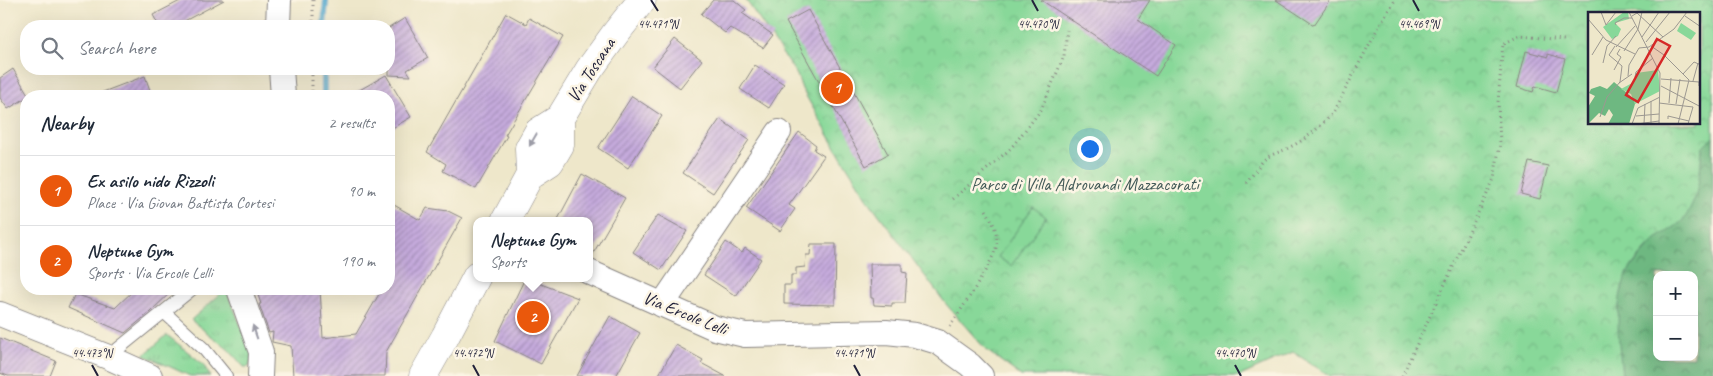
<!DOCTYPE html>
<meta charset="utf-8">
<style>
:root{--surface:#fff;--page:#f2f2f3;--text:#1f2937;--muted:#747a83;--line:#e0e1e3;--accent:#ea580c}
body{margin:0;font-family:Caveat,sans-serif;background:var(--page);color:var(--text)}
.controls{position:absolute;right:15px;bottom:15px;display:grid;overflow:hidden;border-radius:10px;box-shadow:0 5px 20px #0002}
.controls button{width:45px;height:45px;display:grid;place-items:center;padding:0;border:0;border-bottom:1px solid var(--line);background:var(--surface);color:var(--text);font:25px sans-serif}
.you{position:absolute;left:1089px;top:148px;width:18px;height:18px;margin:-12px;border:4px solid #fff;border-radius:50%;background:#1a73e8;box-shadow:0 0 0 8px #1a73e833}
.badge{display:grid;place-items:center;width:32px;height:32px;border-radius:50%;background:var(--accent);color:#fff;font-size:16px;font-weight:700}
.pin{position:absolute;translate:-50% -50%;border:2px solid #fff;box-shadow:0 1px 5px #0006}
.popup{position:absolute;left:473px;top:217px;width:120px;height:65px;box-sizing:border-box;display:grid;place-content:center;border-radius:10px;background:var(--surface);filter:drop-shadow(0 1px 4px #0005);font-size:16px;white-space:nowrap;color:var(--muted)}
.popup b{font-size:19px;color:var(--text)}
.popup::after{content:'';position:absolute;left:50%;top:100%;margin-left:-10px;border:10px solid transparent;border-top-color:var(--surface)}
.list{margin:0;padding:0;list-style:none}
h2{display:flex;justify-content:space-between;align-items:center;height:65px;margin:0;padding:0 20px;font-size:21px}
h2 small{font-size:16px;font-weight:400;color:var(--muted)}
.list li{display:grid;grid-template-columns:32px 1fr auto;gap:15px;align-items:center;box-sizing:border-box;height:70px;padding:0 20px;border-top:1px solid var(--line)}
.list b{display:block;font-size:19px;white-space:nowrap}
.list p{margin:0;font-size:16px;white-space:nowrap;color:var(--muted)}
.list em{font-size:16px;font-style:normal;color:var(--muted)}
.icon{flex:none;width:28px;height:28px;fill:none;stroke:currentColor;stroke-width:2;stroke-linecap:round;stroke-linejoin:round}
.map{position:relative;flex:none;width:1713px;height:376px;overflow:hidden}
.search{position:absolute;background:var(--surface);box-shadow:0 5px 20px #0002;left:20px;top:20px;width:375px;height:55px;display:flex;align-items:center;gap:12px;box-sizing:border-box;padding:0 18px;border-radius:20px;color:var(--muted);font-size:19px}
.panel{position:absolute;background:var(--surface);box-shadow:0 5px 20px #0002;left:20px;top:90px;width:375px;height:205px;border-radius:20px}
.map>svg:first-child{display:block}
.grass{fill:url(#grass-tufts);stroke:#557d6a}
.forest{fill:url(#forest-crowns);stroke:#486d5e;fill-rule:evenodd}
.park{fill:url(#park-crowns);stroke:#557d6a;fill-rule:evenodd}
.pitch{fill:#88d899;stroke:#557d6a}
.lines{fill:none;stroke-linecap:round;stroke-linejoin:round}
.stream{stroke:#50a5cc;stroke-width:6}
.building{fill:url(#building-hatch)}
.service-casing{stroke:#888482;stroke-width:14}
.minor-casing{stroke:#888482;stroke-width:26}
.primary-casing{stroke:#888482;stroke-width:29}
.path{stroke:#888482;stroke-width:3;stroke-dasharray:1 4;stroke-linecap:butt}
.service{stroke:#fff;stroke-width:12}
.minor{stroke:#fff;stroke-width:24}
.primary{stroke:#fff;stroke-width:28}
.oneway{fill:#9c9ca7}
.ticks{fill:none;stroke:#22223b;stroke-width:2}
.labels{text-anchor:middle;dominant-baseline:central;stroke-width:5;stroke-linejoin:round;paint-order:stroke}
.street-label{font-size:18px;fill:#22223b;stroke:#fcf5e5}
.park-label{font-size:18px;fill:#415957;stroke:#fcf5e5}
.inset-road{fill:none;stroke:#9c9891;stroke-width:1}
.view{fill:#d62828;fill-opacity:0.15;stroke:#d62828;stroke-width:2.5}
.inset-edge{fill:none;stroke:#22223b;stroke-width:2.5}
.ticks-label{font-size:12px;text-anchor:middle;fill:#22223b;stroke:#fcf5e5;stroke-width:5;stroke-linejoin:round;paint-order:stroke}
</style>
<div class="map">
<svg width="1713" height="376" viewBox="0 0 1713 376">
<defs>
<pattern id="grass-tufts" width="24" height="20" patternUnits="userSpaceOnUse" patternTransform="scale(1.25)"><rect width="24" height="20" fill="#88d899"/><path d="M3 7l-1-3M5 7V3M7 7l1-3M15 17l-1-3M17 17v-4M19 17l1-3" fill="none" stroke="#75b985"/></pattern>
<pattern id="forest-crowns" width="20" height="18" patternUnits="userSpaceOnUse" patternTransform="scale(1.25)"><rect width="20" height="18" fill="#6eb881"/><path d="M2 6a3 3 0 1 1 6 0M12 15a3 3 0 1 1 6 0" fill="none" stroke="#5a956b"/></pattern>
<pattern id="park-crowns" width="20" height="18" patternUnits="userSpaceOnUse" patternTransform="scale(1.25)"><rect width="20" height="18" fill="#88d899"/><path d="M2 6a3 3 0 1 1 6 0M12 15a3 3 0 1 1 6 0" fill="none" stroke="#75b985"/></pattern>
<pattern id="building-hatch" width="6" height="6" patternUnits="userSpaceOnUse" patternTransform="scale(1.25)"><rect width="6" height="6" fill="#c6abdd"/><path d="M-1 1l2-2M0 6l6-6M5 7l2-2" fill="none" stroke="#a08bb4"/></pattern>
</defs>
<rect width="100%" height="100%" fill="#fcf5e5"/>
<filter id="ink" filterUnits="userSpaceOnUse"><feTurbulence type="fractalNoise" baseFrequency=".02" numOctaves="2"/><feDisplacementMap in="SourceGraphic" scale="10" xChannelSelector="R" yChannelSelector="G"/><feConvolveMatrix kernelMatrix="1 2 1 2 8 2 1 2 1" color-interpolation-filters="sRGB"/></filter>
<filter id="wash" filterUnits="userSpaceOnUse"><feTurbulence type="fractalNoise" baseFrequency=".0096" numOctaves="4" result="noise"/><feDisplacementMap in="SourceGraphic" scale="20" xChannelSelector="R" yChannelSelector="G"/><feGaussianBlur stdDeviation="1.12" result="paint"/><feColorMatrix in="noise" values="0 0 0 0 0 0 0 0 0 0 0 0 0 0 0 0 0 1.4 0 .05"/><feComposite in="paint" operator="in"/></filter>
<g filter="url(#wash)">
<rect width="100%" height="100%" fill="#eee7ca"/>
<path class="grass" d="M226 289 253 356 249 367H244L229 350 191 320Z
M167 335 203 364 210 376H190L144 355Z"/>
<path class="forest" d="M1713 137V376H1622L1617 331 1619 299 1627 272 1655 239 1682 221 1700 172 1702 148ZM1657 275H1694V357H1657Z"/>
<path class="park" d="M746 0H1713V137L1702 148C1700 173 1699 202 1682 221 1675 228 1664 233 1656 239 1649 245 1631 265 1627 274 1613 306 1619 342 1622 376H1330L1293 352 1240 376H1021L986 350 946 304 871 204 842 158 802 89 797 75ZM1589 14H1699V124H1589Z"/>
<path class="pitch" d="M1033 207 1046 217 1011 266 998 257Z"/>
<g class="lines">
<path class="stream" d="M324 26 326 0
M324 69V96"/>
</g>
<g id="blocks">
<path class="building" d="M182 0H224L175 26H159L153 15Z
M713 0H734L746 10 742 13 773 35 763 48 730 28 725 33 701 14Z
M1041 0H1150L1138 19 1176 45 1156 76Z
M1276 0H1331L1314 25Z
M808 10 888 154 866 166 786 22Z
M506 13 526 24 529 18 563 37 505 135 507 136 476 189 443 171 446 164 427 152Z
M405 18 428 58 407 70 411 76 389 75V28Z
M675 39 702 60 680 88 653 67Z
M1526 51 1548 57V54L1565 59 1556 92 1535 86 1533 92 1517 87Z
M755 65 784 84 769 108 740 89Z
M13 69 29 96 8 109 0 98V78Z
M386 75 411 117 389 130V96H349Z
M145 76 152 96H95V95Z
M632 96 662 116 628 168 598 148Z
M720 119 749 140 713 193 683 173Z
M799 132 816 145 814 150 824 156 789 205 795 209 780 231 746 208Z
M1529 162 1548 166 1540 199 1521 194Z
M582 174 625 198 590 259 589 221H557Z
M389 202 420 220 427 208 448 211 462 218 386 352 385 376H293L291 346 272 342 273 332 269 333 259 304H261L256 289H320L323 338 356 334 382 289H389Z
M658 215 687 231 661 270 633 252Z
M726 242 742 253 745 248 761 259 736 296 704 275Z
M811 244H836L835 305 784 304V285H791V275H796V268L805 267 806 255H810Z
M870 264H902V272L907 273 905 303H892V306L874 305 873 298H871Z
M525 278 578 298 541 364 495 341Z
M135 289H174L149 313 125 333 68 308 75 294 115 308Z
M610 316 640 333 616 376H577Z
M0 338 56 361 50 376H8L0 373Z
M676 345 703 360 701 363 725 376H658Z"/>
</g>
</g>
<g filter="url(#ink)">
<use href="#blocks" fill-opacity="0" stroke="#888482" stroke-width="1"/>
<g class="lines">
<g class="service-casing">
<path id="service" d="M164 312 204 349 226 376
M108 357 192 289"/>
</g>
<g class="minor-casing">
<path id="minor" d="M278 26 279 0
M281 69 283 96
M589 272 715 328 745 335 886 332 915 335 938 342 970 365 981 376
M239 289 261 352 260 376
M662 305 779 132
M0 314 108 357 150 376"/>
</g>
<g class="primary-casing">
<path id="primary" d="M530 175 529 148 538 132 560 118 589 70 615 34 642 0
M505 221 530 175 550 162 560 145V118
M423 376 445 337 477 276"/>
</g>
<path class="path" d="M313 26V0
M312 96V69
M1246 183C1252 177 1260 163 1265 159 1273 153 1282 152 1290 147 1307 139 1321 126 1333 113L1380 24 1395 0
M953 199 1011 148 1041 110 1064 56 1067 30
M950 326C959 313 998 256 997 242 997 230 992 220 986 210
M1402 376 1494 179 1500 143 1498 102 1503 44 1519 36 1564 40"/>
<use href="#service" class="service"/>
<use href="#minor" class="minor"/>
<use href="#primary" class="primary"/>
</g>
<defs><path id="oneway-solid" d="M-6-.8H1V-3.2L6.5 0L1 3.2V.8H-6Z" transform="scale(1.25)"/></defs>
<g class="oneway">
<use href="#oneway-solid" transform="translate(533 140) rotate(120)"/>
<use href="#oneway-solid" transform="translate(255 332) rotate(-109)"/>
</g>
</g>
<path class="ticks" d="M651 0 658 11M1032 0 1038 11M1413 0 1419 11M92 365 98 376M473 365 479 376M854 365 860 376M1235 365 1241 376"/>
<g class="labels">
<g class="street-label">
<text transform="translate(591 70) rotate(-57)">Via Toscana</text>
<text transform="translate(685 313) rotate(22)">Via Ercole Lelli</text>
</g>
<g class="park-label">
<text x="1085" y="184">Parco di Villa Aldrovandi Mazzacorati</text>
</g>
</g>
<g transform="translate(1588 12)">
<rect width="112" height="112" fill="#eee7ca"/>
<path d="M26 70 46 87 47 92 41 112H20L25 103 21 97 17 104 11 101 0 112V95L7 84 1 81 3 77 12 74 19 77Z" fill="#6eb881"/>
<path d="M36 0H40L41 7 27 11 33 17 30 24 24 27 15 15ZM70 58 72 79 47 92 43 82 33 77 46 70 48 61Z" fill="#88d899"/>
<path d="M93 11 108 21 103 28 89 19Z" fill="#88d899"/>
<path class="inset-road" d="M13 0 18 13 28 0M41 0 72 61 71 112M44 4 49 1 75 25M97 4 113 15M0 7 18 28 47 42M28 13 27 11 36 6H44M54 25 71 0M58 30 82 0M63 34 76 43 101 68M28 35 47 14M36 39 50 17 54 0M4 43 15 25M15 51 19 34 28 24M26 58 33 45 29 42 32 37M95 62 106 50 113 53M40 64 41 53 51 36 61 35 86 17 99 0M47 65 48 60 65 46M73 67 111 70V74M105 69 110 51M31 71 44 62M73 74 113 95M63 89V112M71 91 105 95 100 112M81 91 83 66M88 92 92 67M48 104 71 102M12 105 19 85 32 70 34 54 21 43 27 34M80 107V104L101 109M44 112 50 96 72 85M49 112 71 109M56 112 57 92M90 112 101 68"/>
<path class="view" d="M69 27 82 34 50 90 38 83Z"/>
<rect width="112" height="112" class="inset-edge"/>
</g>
<g class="ticks-label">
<text x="658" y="28">44.471°N</text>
<text x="1038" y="28">44.470°N</text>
<text x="1419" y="28">44.469°N</text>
<text x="92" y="357">44.473°N</text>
<text x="473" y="357">44.472°N</text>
<text x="854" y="357">44.471°N</text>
<text x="1235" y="357">44.470°N</text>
</g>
</svg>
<div class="controls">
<button>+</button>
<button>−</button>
</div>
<div class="you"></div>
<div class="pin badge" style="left:837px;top:88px">1</div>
<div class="pin badge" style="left:533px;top:317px">2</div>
<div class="popup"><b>Neptune Gym</b>Sports</div>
<div class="search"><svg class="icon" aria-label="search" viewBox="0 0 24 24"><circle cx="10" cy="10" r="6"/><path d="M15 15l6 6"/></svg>Search here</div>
<section class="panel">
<h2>Nearby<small>2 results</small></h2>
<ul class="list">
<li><span class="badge">1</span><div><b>Ex asilo nido Rizzoli</b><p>Place · Via Giovan Battista Cortesi</p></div><em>90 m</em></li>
<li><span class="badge">2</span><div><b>Neptune Gym</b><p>Sports · Via Ercole Lelli</p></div><em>190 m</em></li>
</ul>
</section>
</div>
